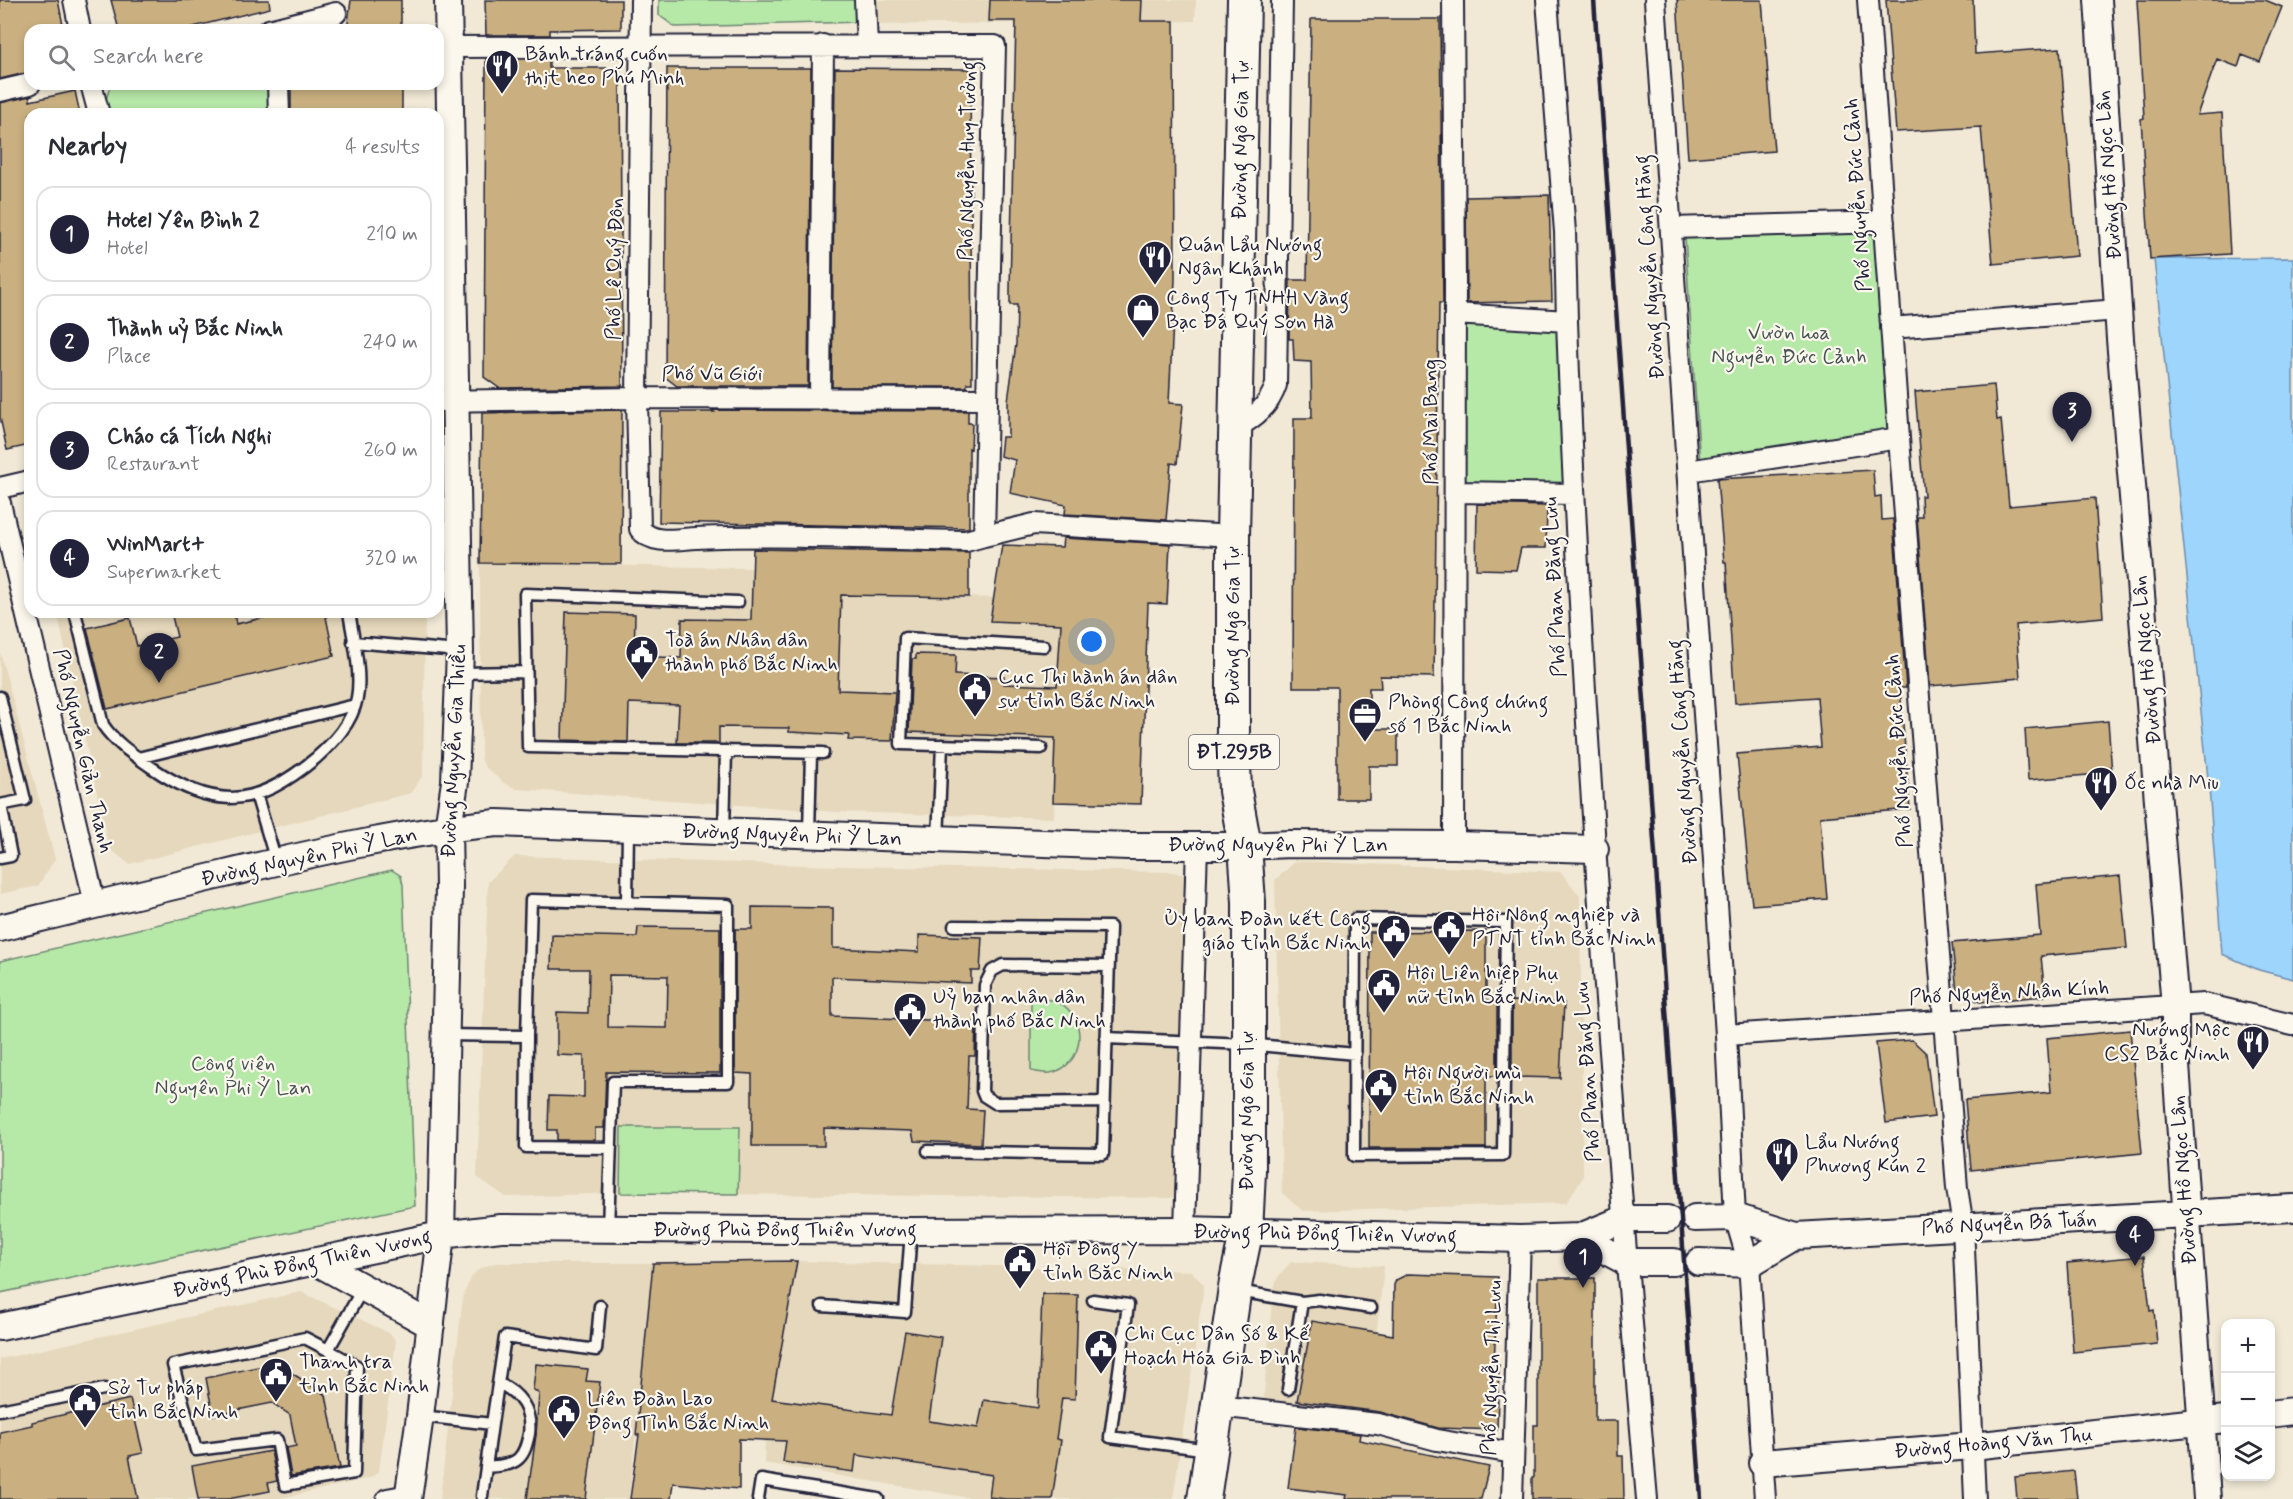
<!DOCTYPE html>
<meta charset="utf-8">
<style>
:root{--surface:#fff;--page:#f2f2f3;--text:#2b2b33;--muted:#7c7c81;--line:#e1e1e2;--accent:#22223b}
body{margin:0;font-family:Mynerve,sans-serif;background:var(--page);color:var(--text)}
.controls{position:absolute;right:18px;bottom:18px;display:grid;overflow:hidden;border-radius:12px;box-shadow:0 3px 9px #0003}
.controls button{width:54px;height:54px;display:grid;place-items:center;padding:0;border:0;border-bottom:2px solid var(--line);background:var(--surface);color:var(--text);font:30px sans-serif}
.you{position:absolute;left:1092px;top:642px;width:21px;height:21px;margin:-15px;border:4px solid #fff;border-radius:50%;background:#1a73e8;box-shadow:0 0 0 9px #1a73e833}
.badge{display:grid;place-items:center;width:39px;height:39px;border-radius:50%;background:var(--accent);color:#fff;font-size:20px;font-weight:700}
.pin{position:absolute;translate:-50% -50px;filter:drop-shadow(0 2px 3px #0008)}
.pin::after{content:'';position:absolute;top:32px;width:21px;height:18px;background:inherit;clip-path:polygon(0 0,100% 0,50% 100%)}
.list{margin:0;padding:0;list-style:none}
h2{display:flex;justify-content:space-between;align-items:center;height:78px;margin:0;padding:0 24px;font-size:26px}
h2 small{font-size:20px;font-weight:400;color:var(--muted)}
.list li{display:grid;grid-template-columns:39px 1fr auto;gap:18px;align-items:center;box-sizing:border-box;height:96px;margin:0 12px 12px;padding:0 12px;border:2px solid var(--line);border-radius:18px}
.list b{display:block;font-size:22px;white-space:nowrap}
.list p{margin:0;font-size:20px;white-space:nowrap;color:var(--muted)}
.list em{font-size:20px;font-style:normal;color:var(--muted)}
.icon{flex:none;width:33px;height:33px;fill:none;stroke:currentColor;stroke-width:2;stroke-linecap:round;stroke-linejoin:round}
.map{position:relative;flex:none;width:2293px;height:1499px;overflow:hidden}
.search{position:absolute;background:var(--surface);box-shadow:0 3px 9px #0003;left:24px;top:24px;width:420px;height:66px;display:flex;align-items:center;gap:15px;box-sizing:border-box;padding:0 21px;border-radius:18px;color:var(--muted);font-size:22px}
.panel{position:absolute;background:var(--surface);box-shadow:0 3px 9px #0003;left:24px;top:108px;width:420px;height:510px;border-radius:18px}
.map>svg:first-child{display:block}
.built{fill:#e5d8bc}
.green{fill:#b6e8a8;stroke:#6c8572;stroke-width:1.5}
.water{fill:#9dd5fd;stroke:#6c8daf;stroke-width:1.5}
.building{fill:#cab080;stroke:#22223b;stroke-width:1.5;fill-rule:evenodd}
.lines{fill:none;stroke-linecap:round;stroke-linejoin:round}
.service-casing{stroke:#22223b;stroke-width:15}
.minor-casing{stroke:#22223b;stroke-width:24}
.tertiary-casing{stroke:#22223b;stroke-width:30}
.primary-casing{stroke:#22223b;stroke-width:36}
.service{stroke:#fbf7ec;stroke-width:10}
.minor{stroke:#fbf7ec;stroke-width:20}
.tertiary{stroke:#fbf7ec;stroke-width:26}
.primary{stroke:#fbf7ec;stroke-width:32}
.rail{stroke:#22223b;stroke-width:4.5}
.labels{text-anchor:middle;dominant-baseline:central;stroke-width:4.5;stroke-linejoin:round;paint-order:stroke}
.shield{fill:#fbf7ec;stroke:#636270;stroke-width:1.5}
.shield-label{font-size:20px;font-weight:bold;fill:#22223b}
.poi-label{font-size:21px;fill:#22223b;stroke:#fbf7ec;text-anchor:start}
.street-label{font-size:21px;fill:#22223b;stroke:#fbf7ec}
.park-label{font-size:21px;fill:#475456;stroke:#fbf7ec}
</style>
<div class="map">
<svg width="2293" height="1499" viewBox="0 0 2293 1499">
<rect width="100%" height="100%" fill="#f1e9d6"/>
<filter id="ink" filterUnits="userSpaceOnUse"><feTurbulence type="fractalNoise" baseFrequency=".0167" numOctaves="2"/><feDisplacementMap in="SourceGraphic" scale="12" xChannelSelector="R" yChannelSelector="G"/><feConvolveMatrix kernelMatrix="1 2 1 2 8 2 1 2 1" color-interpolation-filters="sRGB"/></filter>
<g filter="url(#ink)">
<path class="built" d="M867 0H1196L1195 21 868 25Z
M480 563 753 568 837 595 1062 599 1057 685 1054 818 838 812 517 789 504 783 485 767 481 758Z
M57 612H425L423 775 411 793 129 864 109 848Z
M0 652 55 859 38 886 0 894Z
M515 856 837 866 1172 872 1188 876 1197 889 1199 1171 1196 1179 1177 1197 1168 1198 620 1193 506 1197 477 1177 488 882Z
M1296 861 1561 872 1580 896 1583 1177 1566 1203 1303 1211 1282 1193 1275 880Z
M797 1261 1191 1271 1204 1285 1173 1499H976L764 1463 765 1440Z
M1291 1262 1384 1266 1367 1418 1263 1405 1273 1291 1278 1277Z
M495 1263H653L629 1499H440L463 1296 472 1276 479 1269Z
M301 1292 381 1329 391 1335 396 1341 380 1464 377 1473 370 1478 278 1499H0V1359Z"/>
<path class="green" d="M659 0H861L862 22 675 27 659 15Z
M111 84H271L273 114H110L106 99Z
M1875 231 1894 435 1700 465 1685 237Z
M1462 322 1561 325 1566 488 1461 491Z
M392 870 401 876 403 885 415 1206 0 1293V961Z
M1031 1000C1039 999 1050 998 1058 1002 1089 1017 1085 1067 1050 1073 1044 1074 1037 1072 1031 1071Z
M621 1127H740L738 1194 620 1193Z"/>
<path class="water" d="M2293 258V979L2259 970 2222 954 2209 788 2154 259Z"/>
<path class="building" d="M0 0H58L64 30H30V72L0 79Z
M111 0H269L270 8 181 30H119Z
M351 0H401V30H347Z
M485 0H621V29L550 30V35H486Z
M990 0H1142L1141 21H1174L1175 279 1169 403 1183 404 1177 464 1171 463 1166 520 1065 514 1066 505 1010 493 1015 460 1000 456 1002 437H1008V401L1016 344 1017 305H1010V288L1016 21H989Z
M1677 0H1762L1774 151 1688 158Z
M1886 0H1973L1975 54 2060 48 2077 256 1993 264 1981 127 1896 132Z
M2137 0H2265L2282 7 2260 62 2242 55 2238 67 2217 59 2197 115 2222 113 2230 254 2150 259 2141 119 2144 118Z
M1311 19H1440L1443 303H1439L1434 677 1380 676 1381 688H1369V729H1398V766H1369V799H1337V687H1293L1294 418H1312L1311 362 1294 361 1293 339H1289L1290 280H1307Z
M486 59H549V68H620L622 386 499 388 484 377Z
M667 68H811L808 386H677L665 377Z
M835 68 970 69 972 383H967V387H832Z
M291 84H402V114H291Z
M75 91 80 114H30V445L7 450 0 417V103L30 96V101Z
M1549 195 1552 301 1467 303 1466 197Z
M1994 385 1997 420 2001 419 2009 506 2095 498 2103 617 2016 625 2020 678 1930 686 1917 517H1922L1921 496H1924L1915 392Z
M622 410 621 564 480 563 482 413Z
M711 410 968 411V423H972L971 449 969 448V528L659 522 661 412H714Z
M1873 470 1875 497 1881 496 1882 520 1893 519 1906 688H1900L1910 809 1820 817 1827 899 1752 905 1737 754 1821 747 1817 697 1735 703 1726 562H1724L1717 479Z
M1477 504 1547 506 1546 548H1521L1516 570 1476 569Z
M1063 538 1170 544 1167 604 1148 603 1141 804 1053 802 1055 738 909 732 912 659H916V654L956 655 955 675 1004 677 1003 684 1057 686 1061 624 990 621 1002 545 1062 547Z
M753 549 969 553V597L841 595 838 690 895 692 892 741 848 740 849 735 789 732V728L719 727V743H677L679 705 629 703 628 742 562 740 566 612 635 614 634 656 681 658 682 619 751 620Z
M171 612H234L236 624 289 612H325L334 656 107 709 87 628 130 618 137 646 177 637Z
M2108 721 2112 773 2028 780 2025 729Z
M2120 876 2127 948 2041 956 2045 996 1980 1002 1957 992 1952 943 2040 935 2036 884Z
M752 907 833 908V948L919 952V935L982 937 980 971H971V983L832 977V1016L976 1022 975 1056H969L967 1109 983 1110 981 1144 914 1141 912 1131 824 1128V1146H752V1074L735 1073V929H752Z
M638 927 720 928V1073L606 1072 604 1128H595V1140H557V1130H548L549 1096 584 1097V1056L557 1055V1012L588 1013 589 969H551L552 935 637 937ZM609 975 668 976 667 1028 608 1027Z
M1486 931V1000L1497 1001V1076H1486V1148H1369L1370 932Z
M1512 1001 1564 1003 1560 1078 1512 1077Z
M2130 1030 2142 1153 1971 1170 1965 1100 2051 1092 2047 1038Z
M1912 1040 1926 1053 1934 1117 1886 1123 1876 1043Z
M2144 1256 2150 1311 2154 1310 2157 1344 2073 1352 2067 1263Z
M797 1261 772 1399 891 1415 905 1331 941 1337 929 1421 978 1428 984 1400 1038 1408 1042 1294 1078 1295 1075 1399 1062 1398 1056 1439 1061 1440 1052 1499H1006L989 1497 992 1475 856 1455 854 1472 783 1462 786 1441 739 1439V1489L673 1483 671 1499H630L639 1435H636L653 1263Z
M1408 1274 1498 1277 1494 1365H1499L1497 1430 1438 1428 1380 1412 1297 1401 1312 1321 1393 1335 1394 1285 1396 1280Z
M1538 1278H1595V1421H1618V1456H1623L1624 1499H1532V1477H1534V1425H1538Z
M276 1363 326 1395 340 1468 291 1476 286 1448 296 1446 290 1415 272 1403 213 1415 206 1378Z
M536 1364 588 1369 586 1381 600 1382 586 1499H527L536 1435 539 1394 533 1389Z
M130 1399 143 1453 129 1456 138 1499H0V1432L32 1425V1422Z
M1296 1427 1360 1434 1359 1440 1489 1467 1481 1499H1346L1347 1495 1288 1488Z
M271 1451 277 1481 268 1483 270 1491 228 1499H198L192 1466Z
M2074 1471 2077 1499H2017L2015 1477Z"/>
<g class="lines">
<g class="service-casing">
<path id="service" d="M738 602 525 594 528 747 823 753
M75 612 103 725C115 743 134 755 151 767 215 811 256 808 316 758 334 742 352 723 357 698 362 673 353 638 349 612
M353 642 459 651
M460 673 525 672
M0 697 25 800 0 805
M1041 748 901 744 905 638 1044 646
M138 758 355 705
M256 794 276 861
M724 832 726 751
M809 833 811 753
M938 840 942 745
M0 858 11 856 1 805
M627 902 628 829
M1355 919 1506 922 1503 1155 1354 1156Z
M444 1035 527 1036 531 900 728 905V1082H613L608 1229
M527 1036 526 1147 611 1148
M1106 1038 1247 1044 1355 1054
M1104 1102 995 1103 984 1096 982 1091 985 985 992 971 1003 965 1109 966
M928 1151 1103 1154 1110 927 954 926
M1238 1291 1302 1302 1288 1389
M1093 1300 1128 1305 1110 1437 1209 1450
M1302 1302 1319 1300 1371 1308
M822 1306 905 1312 911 1231
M328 1350 357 1366 354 1473 285 1485 277 1440 196 1450 173 1365 305 1338 328 1350 363 1288
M0 1410 104 1389
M421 1416 492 1424 505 1337 596 1350 600 1306
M486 1467C496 1466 510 1466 518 1459 525 1453 527 1443 529 1434 532 1410 520 1393 498 1383
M482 1496 492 1424
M758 1499 761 1480 878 1499"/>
</g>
<g class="minor-casing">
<path id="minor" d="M74 0 80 30
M641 0 637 398 640 529C652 545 678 539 696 538 786 534 876 539 966 541L984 536
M865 0 867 45
M1453 0 1455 280 1454 845
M1547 0 1565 232 1567 321
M1655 0 1726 1035 1735 1217 1749 1264 1765 1499
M1868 0 1899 438 1957 1188 1963 1226 1975 1499
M269 30 336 13
M448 47C631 48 813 45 995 46L984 536 1034 524 1233 536
M91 84 99 114
M278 84 279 114
M0 91 30 84
M1672 228 1884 222
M1455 314 1567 321C1581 714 1613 1107 1647 1499
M1891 328 2118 310
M820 399 823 45
M438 401 637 398 986 399
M1236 428C1255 417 1269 406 1276 385L1282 0
M1688 471 1899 438
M0 488 30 481
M1455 492 1573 494
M0 503 95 904
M1726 1035 2204 1004 2293 1025
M1185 1230 1197 846
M1218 1406 1378 1424 1437 1440 1513 1453
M387 1499 409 1495
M1512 1499 1520 1239"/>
</g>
<g class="tertiary-casing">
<path id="tertiary" d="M2098 0 2120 339 2175 1007V1051L2207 1499
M0 928C74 910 147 892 221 875 312 853 404 832 497 823L1128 846H1245L1290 844 1454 845 1595 849
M1695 1218 1735 1217 1796 1236 2293 1208
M1580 1237 1627 1262H1674
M315 1261 431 1325
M1699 1262 1749 1264 1796 1236
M0 1327 441 1235 501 1228 911 1231 1185 1230 1520 1239 1580 1237 1624 1219H1667
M2270 1414 2293 1411
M1762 1463 1972 1446 2226 1419
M408 1499 420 1416 441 1235 449 887 448 828 455 782 460 651 448 0"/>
</g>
<g class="primary-casing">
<path id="primary" d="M1204 1499 1236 1281 1246 1233 1249 1171V902L1245 846 1235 791 1233 735V536L1244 0"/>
</g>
<use href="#service" class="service"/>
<use href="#minor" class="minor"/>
<use href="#tertiary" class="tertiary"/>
<use href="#primary" class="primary"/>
<path class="rail" d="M1594 0 1701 1499"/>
</g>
</g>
<defs>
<g id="restaurant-pin" transform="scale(1.725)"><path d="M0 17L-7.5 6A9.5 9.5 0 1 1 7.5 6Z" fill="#22223b" stroke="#fbf7ec"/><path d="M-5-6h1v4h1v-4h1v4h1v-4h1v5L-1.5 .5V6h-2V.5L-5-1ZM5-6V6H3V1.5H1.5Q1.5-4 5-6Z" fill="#fff"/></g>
<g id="shop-pin" transform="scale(1.725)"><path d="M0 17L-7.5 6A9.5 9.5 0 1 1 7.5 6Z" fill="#22223b" stroke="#fbf7ec"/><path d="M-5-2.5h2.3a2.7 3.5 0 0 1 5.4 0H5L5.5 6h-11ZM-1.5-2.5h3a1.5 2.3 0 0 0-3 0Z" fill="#fff"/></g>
<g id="civic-pin" transform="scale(1.725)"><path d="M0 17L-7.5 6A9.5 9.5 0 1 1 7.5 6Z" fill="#22223b" stroke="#fbf7ec"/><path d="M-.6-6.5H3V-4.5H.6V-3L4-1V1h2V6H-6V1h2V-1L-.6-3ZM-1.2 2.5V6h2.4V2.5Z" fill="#fff"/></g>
<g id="office-pin" transform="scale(1.725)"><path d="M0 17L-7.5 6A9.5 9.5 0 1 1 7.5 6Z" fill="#22223b" stroke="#fbf7ec"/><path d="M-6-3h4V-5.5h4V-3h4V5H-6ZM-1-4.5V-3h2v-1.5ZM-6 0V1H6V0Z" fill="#fff"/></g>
</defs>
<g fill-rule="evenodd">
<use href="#restaurant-pin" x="502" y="66"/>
<use href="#restaurant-pin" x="1155" y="257"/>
<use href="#shop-pin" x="1143" y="310"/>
<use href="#civic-pin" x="642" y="652"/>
<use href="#civic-pin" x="975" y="689"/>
<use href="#office-pin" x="1365" y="714"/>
<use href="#restaurant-pin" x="2101" y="783"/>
<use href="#civic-pin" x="1449" y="927"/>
<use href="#civic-pin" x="1394" y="931"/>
<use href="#civic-pin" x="1384" y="985"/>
<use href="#civic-pin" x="910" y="1009"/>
<use href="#restaurant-pin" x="2253" y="1042"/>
<use href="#civic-pin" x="1381" y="1085"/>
<use href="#restaurant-pin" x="1782" y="1154"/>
<use href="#civic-pin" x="1020" y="1261"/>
<use href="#civic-pin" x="1101" y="1346"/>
<use href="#civic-pin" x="276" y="1374"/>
<use href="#civic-pin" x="85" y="1400"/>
<use href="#civic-pin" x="564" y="1411"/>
</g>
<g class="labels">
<rect class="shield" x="1189" y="735" width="90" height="34" rx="4.5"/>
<g class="shield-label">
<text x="1234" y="752">ĐT.295B</text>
</g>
<g class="poi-label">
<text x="525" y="54">Bánh tráng cuốn<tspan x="525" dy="24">thịt heo Phú Minh</tspan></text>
<text x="1178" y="245">Quán Lẩu Nướng<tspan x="1178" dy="24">Ngân Khánh</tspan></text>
<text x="1166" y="298">Công Ty TNHH Vàng<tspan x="1166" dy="24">Bạc Đá Quý Sơn Hà</tspan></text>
<text x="665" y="640">Toà án Nhân dân<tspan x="665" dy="24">thành phố Bắc Ninh</tspan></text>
<text x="998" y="677">Cục Thi hành án dân<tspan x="998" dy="24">sự tỉnh Bắc Ninh</tspan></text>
<text x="1388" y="702">Phòng Công chứng<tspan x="1388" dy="24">số 1 Bắc Ninh</tspan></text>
<text x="2124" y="783">Ốc nhà Miu</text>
<text x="1472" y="915">Hội Nông nghiệp và<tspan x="1472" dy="24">PTNT tỉnh Bắc Ninh</tspan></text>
<text x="1371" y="919" text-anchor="end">Ủy ban Đoàn kết Công<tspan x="1371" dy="24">giáo tỉnh Bắc Ninh</tspan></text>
<text x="1407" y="973">Hội Liên hiệp Phụ<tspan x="1407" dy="24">nữ tỉnh Bắc Ninh</tspan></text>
<text x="933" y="997">Uỷ ban nhân dân<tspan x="933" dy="24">thành phố Bắc Ninh</tspan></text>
<text x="2230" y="1030" text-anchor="end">Nướng Mộc<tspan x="2230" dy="24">CS2 Bắc Ninh</tspan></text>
<text x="1404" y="1073">Hội Người mù<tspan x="1404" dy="24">tỉnh Bắc Ninh</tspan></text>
<text x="1805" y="1142">Lẩu Nướng<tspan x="1805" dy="24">Phương Kún 2</tspan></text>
<text x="1043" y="1249">Hội Đông Y<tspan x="1043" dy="24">tỉnh Băc Ninh</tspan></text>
<text x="1124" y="1334">Chi Cục Dân Số &amp; Kế<tspan x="1124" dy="24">Hoạch Hóa Gia Đình</tspan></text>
<text x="299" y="1362">Thanh tra<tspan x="299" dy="24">tỉnh Bắc Ninh</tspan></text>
<text x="108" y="1388">Sở Tư pháp<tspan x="108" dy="24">tỉnh Bắc Ninh</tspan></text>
<text x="587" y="1399">Liên Đoàn Lao<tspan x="587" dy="24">Động Tỉnh Bắc Ninh</tspan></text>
</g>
<g class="street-label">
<text transform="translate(1241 140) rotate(-89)">Đường Ngô Gia Tự</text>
<text transform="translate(968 161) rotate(-89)">Phố Nguyễn Huy Tưởng</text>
<text transform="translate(2109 175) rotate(-94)">Đường Hồ Ngọc Lân</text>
<text transform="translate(1858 195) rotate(-94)">Phố Nguyễn Đức Cảnh</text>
<text transform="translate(1650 267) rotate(-94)">Đường Nguyễn Công Hãng</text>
<text transform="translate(615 269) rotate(-89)">Phố Lê Quý Đôn</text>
<text x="712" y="374">Phố Vũ Giới</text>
<text transform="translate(1431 422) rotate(-90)">Phố Mai Bang</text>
<text transform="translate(1555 587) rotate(-93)">Phố Phan Đăng Lưu</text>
<text transform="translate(1233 626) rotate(-90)">Đường Ngô Gia Tự</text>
<text transform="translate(2147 660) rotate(-95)">Đường Hồ Ngọc Lân</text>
<text transform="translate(83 751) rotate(77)">Phố Nguyễn Giản Thanh</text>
<text transform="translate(454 751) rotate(-87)">Đường Nguyễn Gia Thiều</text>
<text transform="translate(1899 751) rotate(-94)">Phố Nguyễn Đức Cảnh</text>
<text transform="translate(1683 752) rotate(-94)">Đường Nguyễn Công Hãng</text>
<text transform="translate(792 835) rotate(2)">Đường Nguyên Phi Ỷ Lan</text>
<text x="1278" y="845">Đường Nguyên Phi Ỷ Lan</text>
<text transform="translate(309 857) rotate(-12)">Đường Nguyên Phi Ỷ Lan</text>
<text transform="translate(2009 993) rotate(-3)">Phố Nguyễn Nhân Kính</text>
<text transform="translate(1588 1072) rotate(-94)">Phố Phan Đăng Lưu</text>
<text transform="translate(1247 1111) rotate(-90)">Đường Ngô Gia Tự</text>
<text transform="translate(2184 1180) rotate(-94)">Đường Hồ Ngọc Lân</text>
<text transform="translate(2009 1224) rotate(-3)">Phố Nguyễn Bá Tuấn</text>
<text x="785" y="1230">Đường Phù Đổng Thiên Vương</text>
<text transform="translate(1325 1234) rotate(1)">Đường Phù Đổng Thiên Vương</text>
<text transform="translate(302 1264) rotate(-12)">Đường Phù Đổng Thiên Vương</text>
<text transform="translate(1492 1368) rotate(-88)">Phố Nguyễn Thị Lưu</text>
<text transform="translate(1994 1443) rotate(-5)">Đường Hoàng Văn Thụ</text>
</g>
<g class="park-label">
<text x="1789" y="333">Vườn hoa<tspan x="1789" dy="24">Nguyễn Đức Cảnh</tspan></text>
<text x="233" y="1064">Công viên<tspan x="233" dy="24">Nguyên Phi Ỷ Lan</tspan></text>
</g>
</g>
</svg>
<div class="controls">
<button>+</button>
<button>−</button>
<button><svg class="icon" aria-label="layers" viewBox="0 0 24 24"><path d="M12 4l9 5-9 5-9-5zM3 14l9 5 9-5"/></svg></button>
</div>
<div class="you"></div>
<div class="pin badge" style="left:1583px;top:1288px">1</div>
<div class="pin badge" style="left:159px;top:683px">2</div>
<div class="pin badge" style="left:2072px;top:442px">3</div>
<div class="pin badge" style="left:2135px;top:1266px">4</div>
<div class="search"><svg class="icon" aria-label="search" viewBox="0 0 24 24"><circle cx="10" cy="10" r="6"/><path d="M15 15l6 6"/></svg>Search here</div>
<section class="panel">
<h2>Nearby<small>4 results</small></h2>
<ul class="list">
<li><span class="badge">1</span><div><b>Hotel Yên Bình 2</b><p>Hotel</p></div><em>210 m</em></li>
<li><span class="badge">2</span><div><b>Thành uỷ Bắc Ninh</b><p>Place</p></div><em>240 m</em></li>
<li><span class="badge">3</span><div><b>Cháo cá Tích Nghi</b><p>Restaurant</p></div><em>260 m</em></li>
<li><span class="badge">4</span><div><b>WinMart+</b><p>Supermarket</p></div><em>320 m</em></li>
</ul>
</section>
</div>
